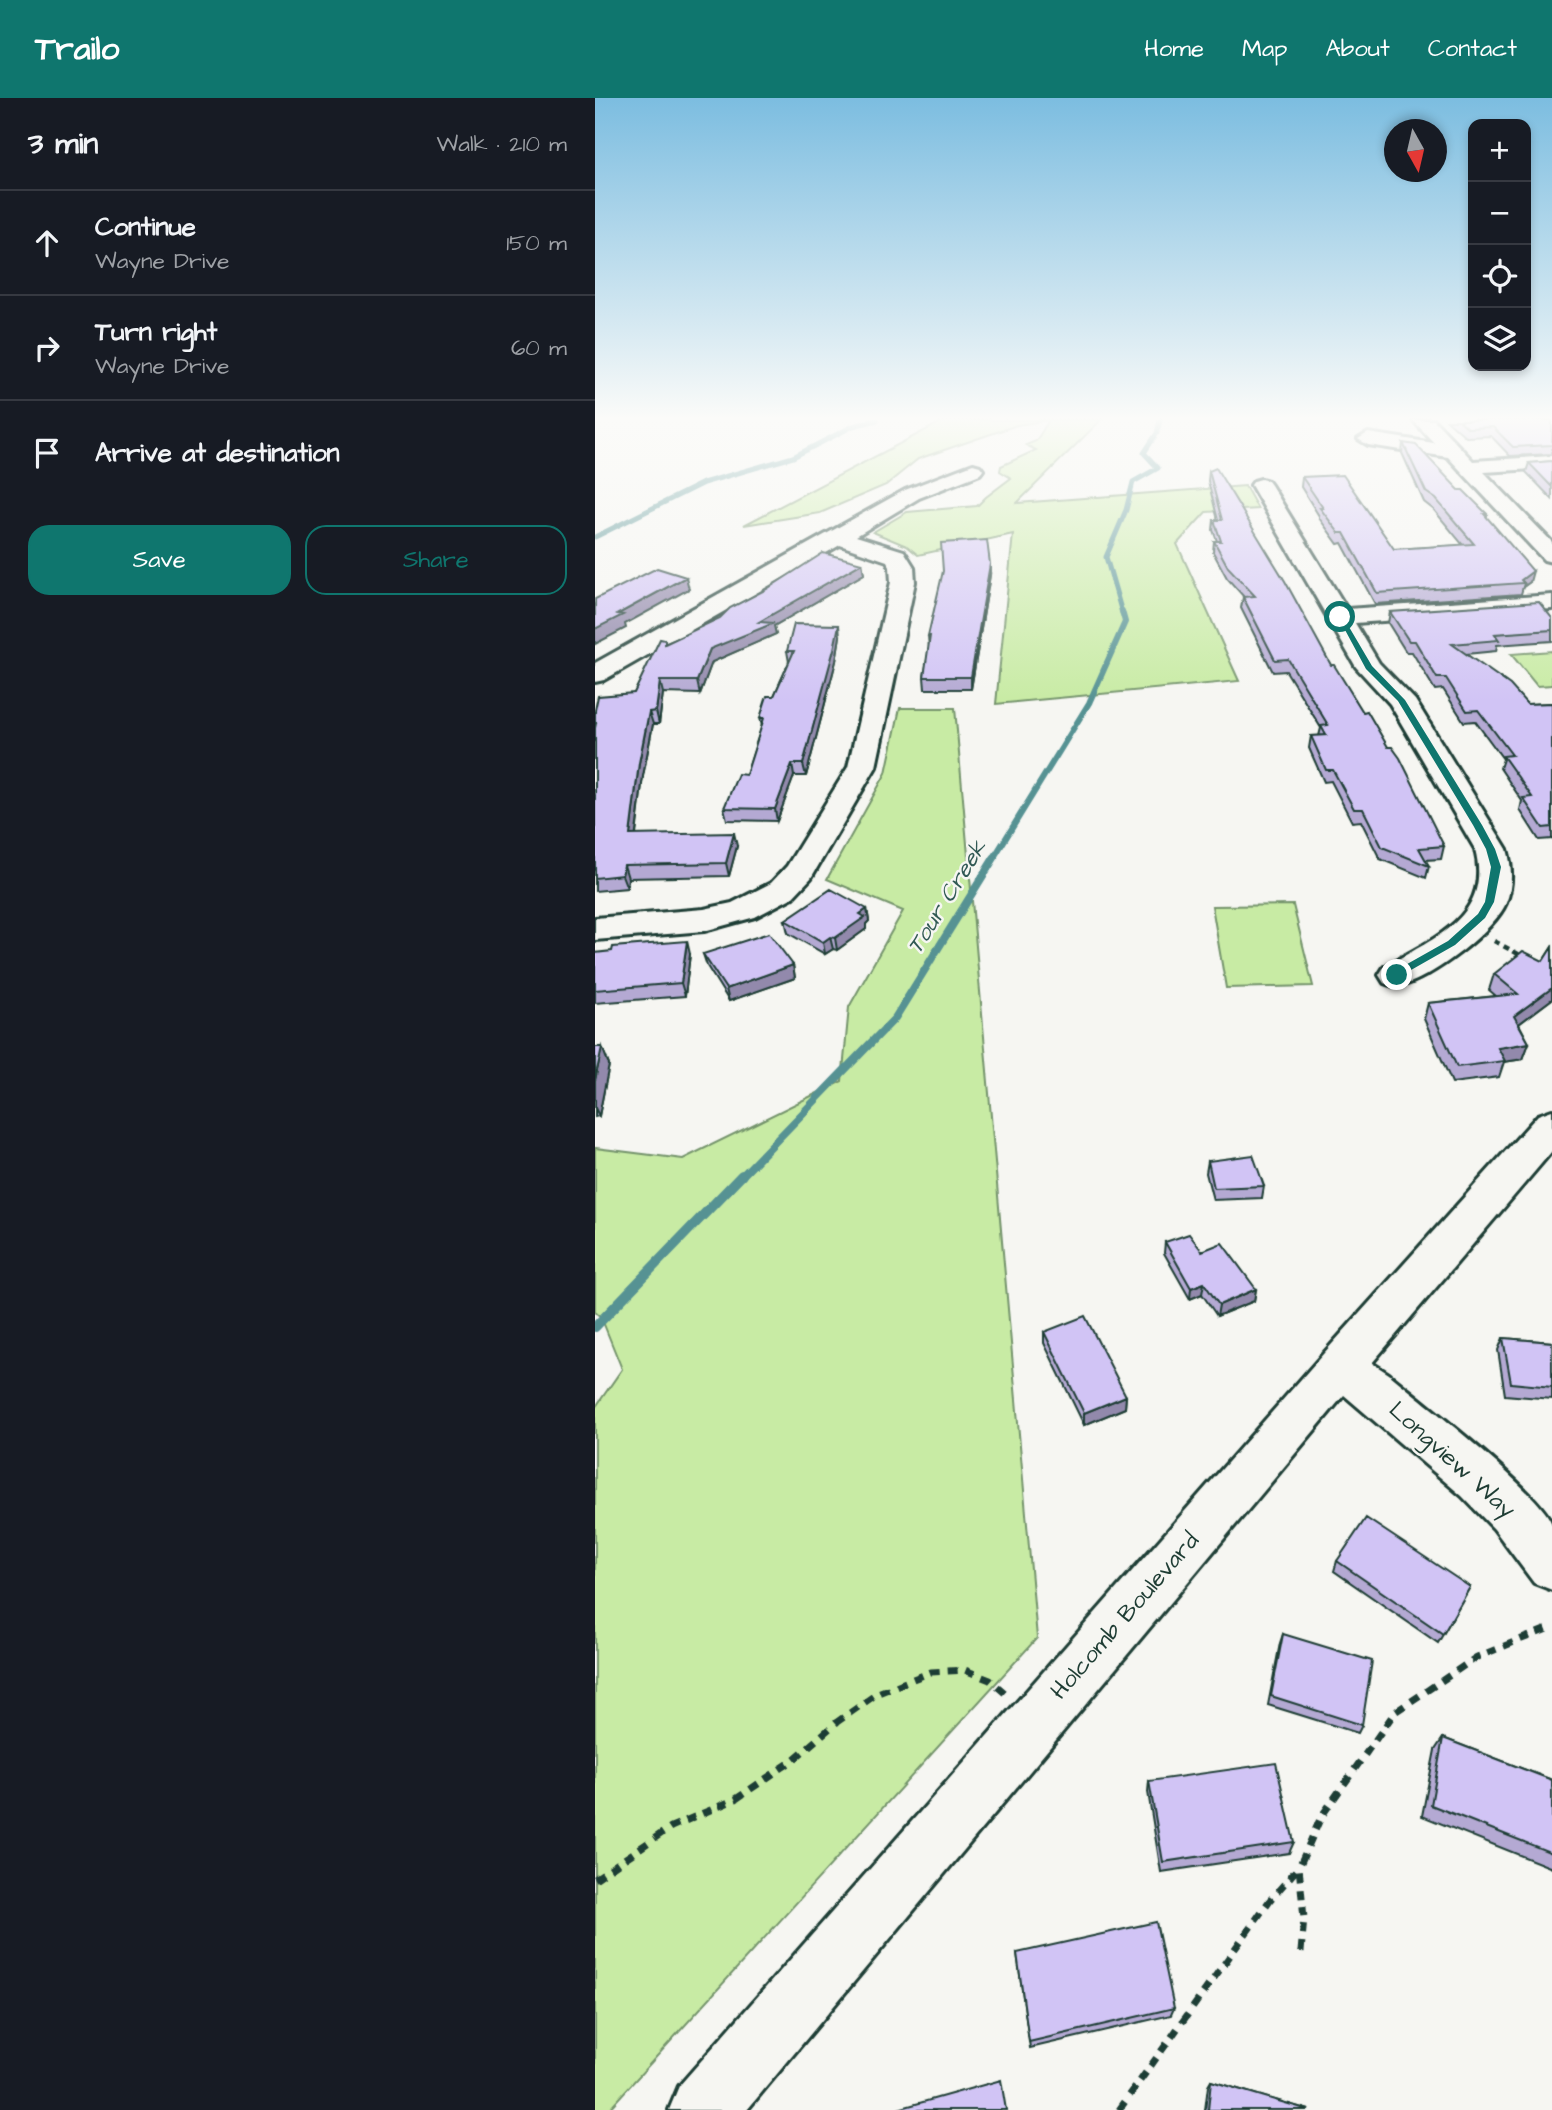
<!DOCTYPE html>
<meta charset="utf-8">
<style>
:root{--surface:#171b24;--page:#242831;--text:#f1f3f6;--muted:#9ea1a6;--line:#363941;--accent:#0f766e}
body{margin:0;font-family:"Architects Daughter",sans-serif;background:var(--page);color:var(--text)}
.controls{position:absolute;right:21px;top:21px;display:grid;overflow:hidden;border-radius:14px;box-shadow:0 4px 10px #0003}
.controls button{width:63px;height:63px;display:grid;place-items:center;padding:0;border:0;border-bottom:2px solid var(--line);background:var(--surface);color:var(--text);font:35px sans-serif}
.compass{position:absolute;left:789px;top:21px;width:63px;height:63px;border-radius:50%;background:var(--surface);box-shadow:0 4px 10px #0003;rotate:172deg}
.stop{position:absolute;width:21px;height:21px;margin:-16px;border:5px solid #0f766e;border-radius:50%;background:#fff}
.stop.end{background:#0f766e;border-color:#fff;box-shadow:0 2px 7px #0008}
.list{margin:0;padding:0;list-style:none}
h2{display:flex;justify-content:space-between;align-items:center;height:91px;margin:0;padding:0 28px;font-size:30px}
h2 small{font-size:23px;font-weight:400;color:var(--muted)}
.list li{display:grid;grid-template-columns:46px 1fr auto;gap:21px;align-items:center;box-sizing:border-box;height:105px;padding:0 28px;border-top:2px solid var(--line)}
.list b{display:block;font-size:26px;white-space:nowrap}
.list p{margin:0;font-size:23px;white-space:nowrap;color:var(--muted)}
.list em{font-size:23px;font-style:normal;color:var(--muted)}
.actions{display:flex;gap:14px;padding:21px 28px}
.actions a{flex:1;padding:16px 0;border:2px solid var(--accent);border-radius:21px;text-align:center;font-size:24px;color:var(--accent)}
.actions .main{background:var(--accent);color:#fff}
.icon{flex:none;width:38px;height:38px;fill:none;stroke:currentColor;stroke-width:2;stroke-linecap:round;stroke-linejoin:round}
.map{position:relative;flex:none;width:957px;height:2012px;overflow:hidden}
header{display:flex;align-items:center;gap:42px;box-sizing:border-box;height:98px;padding:0 35px;background:var(--accent);color:#fff}
header strong{font-size:33px}
nav{display:flex;gap:38px;margin-inline-start:auto;font-size:24px}
main{display:flex}
aside{flex:1;background:var(--surface)}
.map>svg:first-child{display:block}
.green{fill:#c8eba4;stroke:#74946c;stroke-width:2}
.lines{fill:none;stroke-linecap:round;stroke-linejoin:round}
.stream-far3{stroke:#569293;stroke-width:5}
.stream-far2{stroke:#569293;stroke-width:6}
.stream-far1{stroke:#569293;stroke-width:8}
.stream{stroke:#569293;stroke-width:10}
.minor-casing{stroke:#1f3d34;stroke-width:6}
.path-far1{stroke:#1f3d34;stroke-width:4.5;stroke-dasharray:6 5;stroke-linecap:butt}
.path{stroke:#1f3d34;stroke-width:7;stroke-dasharray:10 8;stroke-linecap:butt}
.minor{fill:#f6f6f2;fill-rule:evenodd}
.wall{fill:#b4a9d3;stroke:#1f3d34;stroke-width:2}
.shaded-wall{fill:#9289ac;stroke:#1f3d34;stroke-width:2}
.building{fill:#d1c4f5;stroke:#1f3d34;stroke-width:2}
.route{fill:#0f766e}
.labels{text-anchor:middle;dominant-baseline:central;stroke-width:5;stroke-linejoin:round;paint-order:stroke}
.water-label{font-size:23px;font-style:italic;fill:#315954;stroke:#f6f6f2}
.near-street-label{font-size:24px;fill:#1f3d34;stroke:#f6f6f2}
</style>
<header>
<strong>Trailo</strong>
<nav><a>Home</a><a>Map</a><a>About</a><a>Contact</a></nav>
</header>
<main>
<aside>
<h2>3 min<small>Walk · 210 m</small></h2>
<ul class="list">
<li><svg class="icon" aria-label="ahead" viewBox="0 0 24 24"><path d="M12 20V5M6 11l6-6 6 6"/></svg><div><b>Continue</b><p>Wayne Drive</p></div><em>150 m</em></li>
<li><svg class="icon" aria-label="right" viewBox="0 0 24 24"><path d="M7 20v-9h11M14 6l5 5-5 5"/></svg><div><b>Turn right</b><p>Wayne Drive</p></div><em>60 m</em></li>
<li><svg class="icon" aria-label="arrive" viewBox="0 0 24 24"><path d="M6 21V4h12l-3 4 3 4H6"/></svg><div><b>Arrive at destination</b></div></li>
</ul>
<div class="actions"><a class="main">Save</a><a>Share</a></div>
</aside>
<div class="map">
<svg width="957" height="2012" viewBox="0 0 957 2012">
<rect width="100%" height="100%" fill="#f6f6f2"/>
<filter id="ink" filterUnits="userSpaceOnUse"><feTurbulence type="fractalNoise" baseFrequency=".0143" numOctaves="2"/><feDisplacementMap in="SourceGraphic" scale="14" xChannelSelector="R" yChannelSelector="G"/><feConvolveMatrix kernelMatrix="1 2 1 2 8 2 1 2 1" color-interpolation-filters="sRGB"/></filter>
<g filter="url(#ink)">
<path class="green" d="M350 322H506L422 405 650 388 663 411 611 414 582 446 644 583 401 606 418 436 323 457 312 448 278 434 312 414 382 408 391 399 416 380 405 373 406 368 441 352 431 347 441 343 454 322 422 327 323 361 291 387 225 415 149 427Z
M957 553V587L942 588 916 556Z
M305 610H360L442 1540 13 2012H0V1310L27 1271 6 1219 0 1214V1050L88 1061 247 983 254 909 308 813 232 781 291 675Z
M698 807 718 888 631 890 617 808Z"/>
<g class="lines">
<path class="stream-far3" d="M0 439 108 385 198 359 258 328 282 322
M527 515 511 459 531 412 538 384 563 370 549 355 562 335 565 322"/>
<path class="stream-far2" d="M398 761 494 605 530 524 527 513"/>
<path class="stream-far1" d="M146 1079 300 920 399 760"/>
<path class="stream" d="M0 1229 147 1077"/>
<g class="minor-casing">
<path id="minor" d="M818 322H839L878 363 957 358V370L889 374 957 444V464L949 462 853 359 773 347 763 341 773 335 839 345Z
M378 366 385 368 388 372 385 376 324 400 261 438 309 453 319 469 320 484 281 669 216 780 198 799 160 819 109 833 0 842V820L109 811 137 805 176 785 192 768 253 669 296 484 295 469 292 463 245 447 9 582 0 584V565L310 392Z
M666 381 673 383 676 387 752 511 957 497V511L760 525 784 565 820 602 912 751C917 768 918 788 911 805 899 833 835 882 805 888 799 889 794 887 789 885L784 877 789 869C838 841 898 819 880 751L795 606 761 569 656 387 659 383Z
M957 1012V1053L777 1265 794 1276C824 1301 950 1398 957 1427 957 1444 957 1474 957 1492L939 1485 899 1431 867 1398 749 1297 152 2012H74L84 1988 729 1255 943 1017Z"/>
</g>
<path class="path-far1" d="M899 843 929 859"/>
<path class="path" d="M0 1781 76 1729 141 1701 197 1663 242 1624 283 1595 336 1574 370 1572 395 1582 411 1596
M706 1854 709 1820 704 1769 726 1719 800 1614 882 1559 957 1529
M524 2012 675 1802 703 1770"/>
<use href="#minor" class="minor"/>
</g>
<path class="wall" d="M852 322H957V356L915 358 896 338 871 339Z
M808 345 892 416V420L935 484 928 489 926 496 780 506 747 445 743 446 724 420V418L706 389 707 379 799 451 868 447 839 412 829 404 807 355Z
M957 363V401L931 374 934 365Z
M614 373 849 748 846 761 830 762 834 768 831 780 785 761 766 723 757 724 736 683 729 684 714 650 716 638H724L726 630 691 573 678 574 646 510 648 499H649L632 480 618 454 619 443H622L618 432 619 422H623L613 383Z
M267 465 269 476 179 528 181 536 117 564 105 596 68 595 64 626H58L48 678 41 737 142 748 134 778 33 780 32 790 0 793V612L39 595 71 545Z
M395 477 376 591H330L329 579 334 550 333 538Z
M795 514 957 520V543L902 547 901 553 871 556 932 606 957 605V741L944 742 925 712 927 703 905 670 908 661 880 623 869 624 848 591 840 592 817 554H811L793 525Z
M245 538 241 563 211 678H199L182 723 132 722 129 710 151 677 167 628 165 620 179 598 194 564 192 553Z
M272 811 274 823 271 826V831L242 852 238 851 230 856 193 835 190 822Z
M957 849V901L924 926 934 945 928 961 909 964 904 979 857 985 829 921 833 905 901 898 894 892 899 876 948 863Z
M0 855 95 856 90 898 0 905Z
M108 856 198 867 200 880 134 903 112 868Z
M0 949H7L14 967 4 1018 0 1019Z
M613 1063 669 1088 667 1100 618 1102 611 1075Z
M570 1144 607 1153 661 1191 659 1203 622 1218 607 1196 595 1201 569 1155Z
M449 1234 531 1298 530 1310 489 1327 449 1245Z
M908 1240 957 1244V1301L910 1297 903 1252Z
M742 1463 875 1489 843 1545 739 1473Z
M688 1536 767 1627 763 1635 673 1607 685 1545Z
M848 1640 957 1682V1770L827 1718 840 1652Z
M554 1683 699 1744 694 1755 566 1774 553 1694Z
M422 1855 579 1910 576 1917 435 1950Z
M616 1983 714 2012H610L613 1988Z"/>
<path class="shaded-wall" d="M267 465 269 476 179 528 181 536 117 564 105 596 102 583 115 551Z
M395 466V477L376 591V579Z
M938 473 935 484 928 489 929 485 926 482Z
M91 479 94 491 30 526 31 530 0 546V531L23 516Z
M244 527 245 538 241 563 211 678 208 666Z
M65 583 68 595 64 626 61 613Z
M54 614 58 626 48 678 39 750 35 737 44 665Z
M197 666 199 678 182 723 180 711Z
M139 735 142 748 134 778 131 765Z
M29 767 33 780 32 790 27 777Z
M272 811 274 823 271 826V831L242 852 240 840 265 816Z
M235 839 238 851 230 856 228 844Z
M92 843 95 856 90 898 86 885Z
M198 867 200 880 134 903 131 891Z
M957 890V901L913 934 919 918Z
M934 945 928 961 909 964 903 950Z
M7 949 14 967 4 1018 0 1010V982Z
M609 1185 607 1196 595 1201 596 1190Z
M661 1191 659 1203 622 1218 624 1207Z
M531 1298 530 1310 489 1327V1315Z"/>
<path class="building" d="M864 322H957V347L918 349 898 329 873 330Z
M808 345 821 347 864 392H868L892 416H889L938 473 926 482 929 485 782 495 749 435H744L725 410H728L707 379 748 377 799 451 879 446 841 401 831 394Z
M957 363V389L934 365Z
M621 370 690 483 736 567H739L768 614 772 613 793 649H797L805 660 849 748 824 750 834 768 787 749 768 711H759L738 672H731L716 638 731 637 726 628 733 627 693 561 680 562 648 499 660 498 633 469 619 443H626L619 422H627L614 373Z
M392 442 395 466 376 579H329L335 538H333L348 473 346 445Z
M228 455 267 465 164 524 179 525 115 551 102 583H65L61 613 54 614 44 665 35 737 139 735 131 765 29 767 27 777 0 780V630L1 625H0V612L3 598 39 595 65 541 70 542V546L125 520 135 510 172 491Z
M62 470 91 479 23 516 28 517 0 531V501Z
M944 504 957 520V532L900 536 904 542 857 546 915 587 932 606 957 605V729L948 730 928 700 937 699 908 658 917 657 883 612 872 613 851 580H842L820 543H814L795 514Z
M199 526 244 527 239 551 208 666H197L180 711 129 710 143 676 151 677 169 620H165L172 598H179L199 553H192Z
M236 791 272 811 265 816 270 819 240 840 235 839 228 844 190 822Z
M174 835 198 867 131 891 108 856Z
M92 843 86 885 0 892V855L17 853 18 849Z
M957 849V890L919 918 934 945 903 950 910 963 862 969 833 905 923 896 899 876 928 853 948 863Z
M0 949H7L0 982Z
M658 1057 669 1088 619 1090 613 1063Z
M594 1136 607 1153 627 1145 661 1191 624 1207 609 1185 596 1190 570 1144Z
M490 1218 531 1298 489 1315 449 1234Z
M908 1240 957 1244V1289L916 1285Z
M771 1420 875 1489 848 1536 742 1463Z
M688 1536 777 1563 767 1627 676 1598Z
M848 1640 957 1682V1755L836 1707Z
M681 1665 699 1744 568 1764 554 1683Z
M561 1824 579 1910 434 1944 422 1855Z
M406 1982 411 2012H303V2011Z
M616 1983 714 2012H613Z"/>
</g>
<linearGradient id="sky" x2="0" y2="1"><stop stop-color="#7cbde0"/><stop offset="0.53" stop-color="#fbfbf9"/><stop offset="1" stop-color="#fbfbf9" stop-opacity="0"/></linearGradient>
<rect width="957" height="604" fill="url(#sky)"/>
<path class="route" d="M742 517H747L777 568 810 602 887 727 900 751 906 769 899 804 890 820 860 847 802 880 798 879V874L853 843 883 816 890 804 896 769 891 751 878 727 803 603 771 571Z"/>
<g class="labels">
<g class="water-label">
<text transform="translate(352 799) rotate(-58)">Tour Creek</text>
</g>
<g class="near-street-label">
<text transform="translate(857 1362) rotate(42)">Longview Way</text>
<text transform="translate(530 1518) rotate(-49)">Holcomb Boulevard</text>
</g>
</g>
</svg>
<div class="controls">
<button>+</button>
<button>−</button>
<button><svg class="icon" aria-label="locate" viewBox="0 0 24 24"><circle cx="12" cy="12" r="6"/><path d="M12 2v4M12 18v4M2 12h4M18 12h4"/></svg></button>
<button><svg class="icon" aria-label="layers" viewBox="0 0 24 24"><path d="M12 4l9 5-9 5-9-5zM3 14l9 5 9-5"/></svg></button>
</div>
<svg class="compass" viewBox="-18 -18 36 36"><path d="M0-13l5 13h-10z" fill="#e53935"/><path d="M0 13l5-13h-10z" fill="#9ea1a6"/></svg>
<div class="stop" style="left:745px;top:519px"></div>
<div class="stop end" style="left:802px;top:877px"></div>
</div>
</main>
